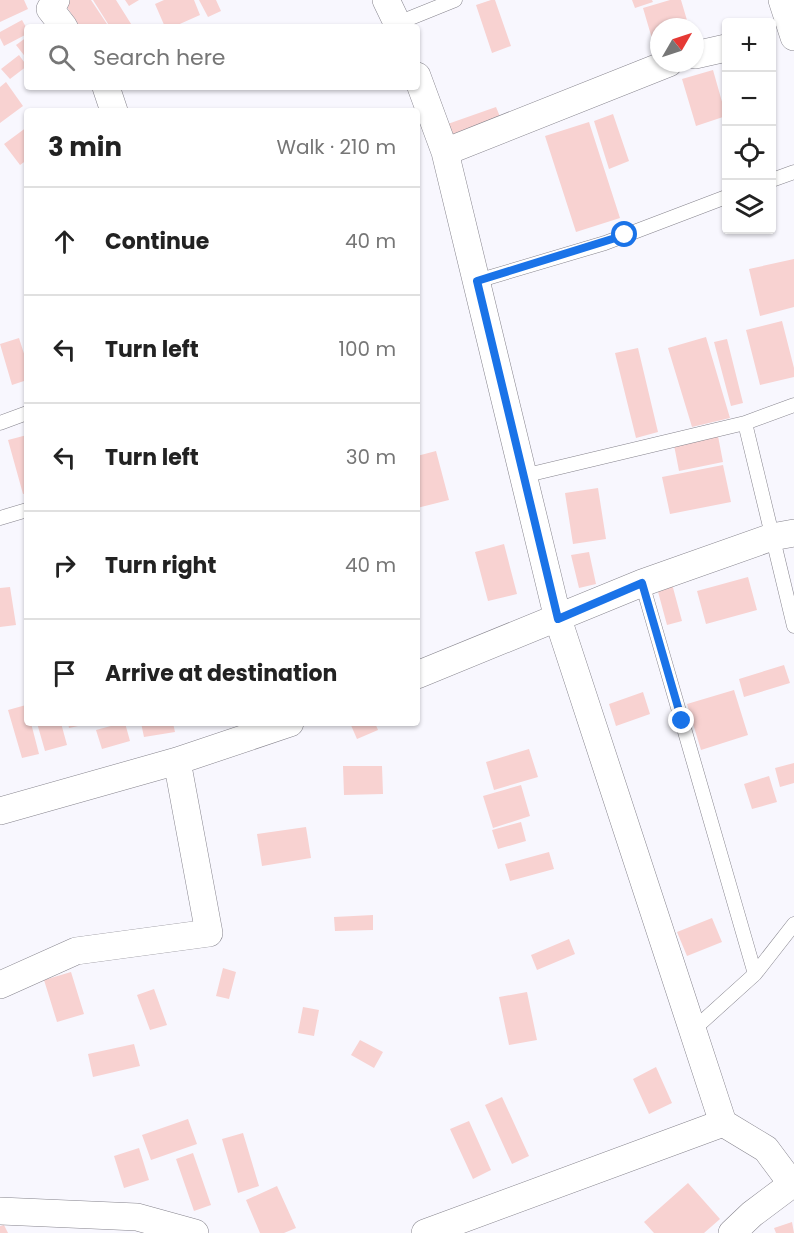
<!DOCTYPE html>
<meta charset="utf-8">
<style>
:root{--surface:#fff;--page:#f2f2f2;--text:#222;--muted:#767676;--line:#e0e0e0}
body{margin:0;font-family:Poppins,sans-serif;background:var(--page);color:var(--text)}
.controls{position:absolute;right:18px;top:18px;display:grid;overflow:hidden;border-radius:6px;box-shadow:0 2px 4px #0004}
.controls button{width:54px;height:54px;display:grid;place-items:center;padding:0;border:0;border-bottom:2px solid var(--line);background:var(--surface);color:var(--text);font:30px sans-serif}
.compass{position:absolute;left:650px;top:18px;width:54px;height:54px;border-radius:50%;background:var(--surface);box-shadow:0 2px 4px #0004;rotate:51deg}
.stop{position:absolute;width:18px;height:18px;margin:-14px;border:4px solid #1a73e8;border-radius:50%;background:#fff}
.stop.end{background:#1a73e8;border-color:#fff;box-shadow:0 2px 6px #0008}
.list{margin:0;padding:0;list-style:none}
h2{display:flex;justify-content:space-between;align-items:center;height:78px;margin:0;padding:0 24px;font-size:26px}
h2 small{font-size:20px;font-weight:400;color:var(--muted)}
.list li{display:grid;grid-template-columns:39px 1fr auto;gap:18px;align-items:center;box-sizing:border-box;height:108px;padding:0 24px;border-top:2px solid var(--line)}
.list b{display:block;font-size:22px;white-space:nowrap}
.list em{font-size:20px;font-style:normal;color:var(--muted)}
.icon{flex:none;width:33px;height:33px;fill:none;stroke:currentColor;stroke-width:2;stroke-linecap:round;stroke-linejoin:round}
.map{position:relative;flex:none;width:794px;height:1233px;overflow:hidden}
.search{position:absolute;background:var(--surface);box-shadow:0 2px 4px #0004;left:24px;top:24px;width:396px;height:66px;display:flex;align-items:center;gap:15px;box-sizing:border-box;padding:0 21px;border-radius:6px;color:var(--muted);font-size:22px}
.panel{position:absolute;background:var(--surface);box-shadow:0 2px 4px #0004;left:24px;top:108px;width:396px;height:618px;border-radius:6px}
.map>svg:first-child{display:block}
.building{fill:#f8d2d1}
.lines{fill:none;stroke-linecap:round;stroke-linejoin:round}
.lane-casing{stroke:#86848d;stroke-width:15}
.street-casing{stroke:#86848d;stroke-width:28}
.lane{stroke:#fff;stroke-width:14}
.street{stroke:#fff;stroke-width:27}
.route{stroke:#1a73e8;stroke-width:8}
</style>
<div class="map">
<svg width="794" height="1233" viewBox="0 0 794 1233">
<rect width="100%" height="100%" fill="#f8f7fe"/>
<path class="building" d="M0 0H24L28 9 0 22Z
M65 0H91L109 27H80L63 1Z
M93 0H116L133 27H110Z
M125 0H139L129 6Z
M164 0H194L200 15 173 27H165L155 4Z
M199 0H216L221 11 208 17Z
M491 0H495L511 46 492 53 476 5Z
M632 0H652L653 2 635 8Z
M670 0H681L689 27H659L658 59 643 8Z
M22 20 27 29V34L4 46 0 38V32Z
M27 37V59L16 45Z
M19 55 27 66 10 79 1 69Z
M713 70 726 116 696 126 682 79Z
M6 82 23 106 0 123V87Z
M496 107 503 124 448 143 442 126Z
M613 114 629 161 609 169 594 121Z
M589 122 620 218 576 232 545 136Z
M27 127V160L20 165 4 144Z
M794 259V307L760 316 749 269Z
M782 321 794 368V377L760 385 746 330Z
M706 337 730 418 692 427 668 348Z
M19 338 27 363V380L12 385 0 344Z
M727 339 743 403 731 406 714 342Z
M638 348 658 432 636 438 615 353Z
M27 435V493L23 494 8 440Z
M718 436 723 462 679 471 674 445Z
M436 451 449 500 417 508V456Z
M723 465 731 502 670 514 662 477Z
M598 488 606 539 573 544 565 493Z
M504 544 517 594 488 601 475 552Z
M589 552 596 584 579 588 571 555Z
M748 577 757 610 706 624 697 591Z
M672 584 682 621 667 625 657 588Z
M10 587 16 625 0 627V588Z
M784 665 790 683 744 697 739 679Z
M734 690 748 735 701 750 687 704Z
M643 692 650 714 616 726 609 704Z
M26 705 27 723H31L39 754 22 758 8 710Z
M37 723H61L67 745 45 751Z
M68 723H87V724L69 728Z
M122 723H125L130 741 102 749 96 730Z
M141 723H173L175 732 144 737Z
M350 723H375L378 730 357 739Z
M529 749 538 777 494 790 486 762Z
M794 763V783L780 787 775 768Z
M343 766H382L383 794 344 795Z
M769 776 777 802 752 809 744 784Z
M521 785 530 816 493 828 483 796Z
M521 822 526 841 498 849 492 830Z
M306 827 311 858 262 866 257 834Z
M549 852 554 869 510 881 505 864Z
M373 915V930L335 931 334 917Z
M712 918 722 942 687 956 677 932Z
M569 939 575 954 537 970 531 955Z
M223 968 236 972 229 999 216 996Z
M71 972 84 1014 57 1022 44 980Z
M154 989 167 1025 150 1030 137 995Z
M527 992 537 1040 509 1045 499 997Z
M303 1007 319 1010 314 1036 298 1033Z
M360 1040 383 1052 374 1068 351 1055Z
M134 1044 140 1066 93 1077 88 1054Z
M656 1067 672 1103 649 1114 633 1079Z
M502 1097 529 1156 512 1164 485 1105Z
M188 1119 197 1144 151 1160 142 1135Z
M469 1121 491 1170 473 1179 450 1129Z
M243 1133 259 1186 238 1193 222 1139Z
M139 1148 149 1180 124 1188 114 1156Z
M193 1153 211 1205 194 1211 176 1159Z
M688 1183 720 1219 704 1233H654L644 1222Z
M277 1186 296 1228 284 1233H260L246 1200Z
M792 1222 794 1233H776L774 1228Z
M4 1225 8 1233H0V1226Z"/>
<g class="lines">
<g class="lane-casing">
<path id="lane" d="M398 23 455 0
M772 180 794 172
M477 281 605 243 726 197
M0 423 27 413
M745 423 794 626
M523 476 745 423 794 405
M0 518 27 510
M642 583 755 974
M693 1030 755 974 794 924"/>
</g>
<g class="street-casing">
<path id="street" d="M56 0 50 9 64 27
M386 0 399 27
M782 0 794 37
M695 55 726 48
M417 76 445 152 558 619 723 1123
M106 87 114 111
M445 152 669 63
M417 675 642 583 772 537 794 533
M0 811 177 761 290 723
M0 985 76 951 209 933 177 761
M0 1211 137 1217 195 1233
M425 1233 723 1123 766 1149 792 1184H794
M732 1233 752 1214 792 1184"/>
</g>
<use href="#lane" class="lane"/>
<use href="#street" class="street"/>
</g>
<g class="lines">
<path class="route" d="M625 235 477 281 558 619 642 583 682 721"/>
</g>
</svg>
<div class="controls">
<button>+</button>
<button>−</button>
<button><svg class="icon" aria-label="locate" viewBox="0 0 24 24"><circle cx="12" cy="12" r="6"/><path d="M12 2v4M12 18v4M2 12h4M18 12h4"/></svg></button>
<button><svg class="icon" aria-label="layers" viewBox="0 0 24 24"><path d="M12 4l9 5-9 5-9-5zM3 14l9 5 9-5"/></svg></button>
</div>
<svg class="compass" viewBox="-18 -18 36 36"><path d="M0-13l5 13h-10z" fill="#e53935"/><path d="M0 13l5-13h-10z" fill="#767676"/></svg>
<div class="stop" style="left:625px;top:235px"></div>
<div class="stop end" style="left:682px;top:721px"></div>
<div class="search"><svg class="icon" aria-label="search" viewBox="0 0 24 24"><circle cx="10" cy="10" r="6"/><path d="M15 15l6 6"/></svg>Search here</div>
<section class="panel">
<h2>3 min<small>Walk · 210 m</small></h2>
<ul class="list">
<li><svg class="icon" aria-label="ahead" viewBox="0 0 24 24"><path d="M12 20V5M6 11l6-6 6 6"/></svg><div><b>Continue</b></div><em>40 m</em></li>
<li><svg class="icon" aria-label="left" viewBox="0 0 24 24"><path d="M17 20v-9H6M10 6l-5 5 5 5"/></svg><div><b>Turn left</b></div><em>100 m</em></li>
<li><svg class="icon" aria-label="left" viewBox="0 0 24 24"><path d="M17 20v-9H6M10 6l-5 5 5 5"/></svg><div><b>Turn left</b></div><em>30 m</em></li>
<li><svg class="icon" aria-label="right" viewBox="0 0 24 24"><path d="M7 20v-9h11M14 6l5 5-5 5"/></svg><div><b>Turn right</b></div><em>40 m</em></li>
<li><svg class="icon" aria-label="arrive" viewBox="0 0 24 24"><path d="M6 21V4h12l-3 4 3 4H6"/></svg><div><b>Arrive at destination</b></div></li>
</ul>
</section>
</div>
